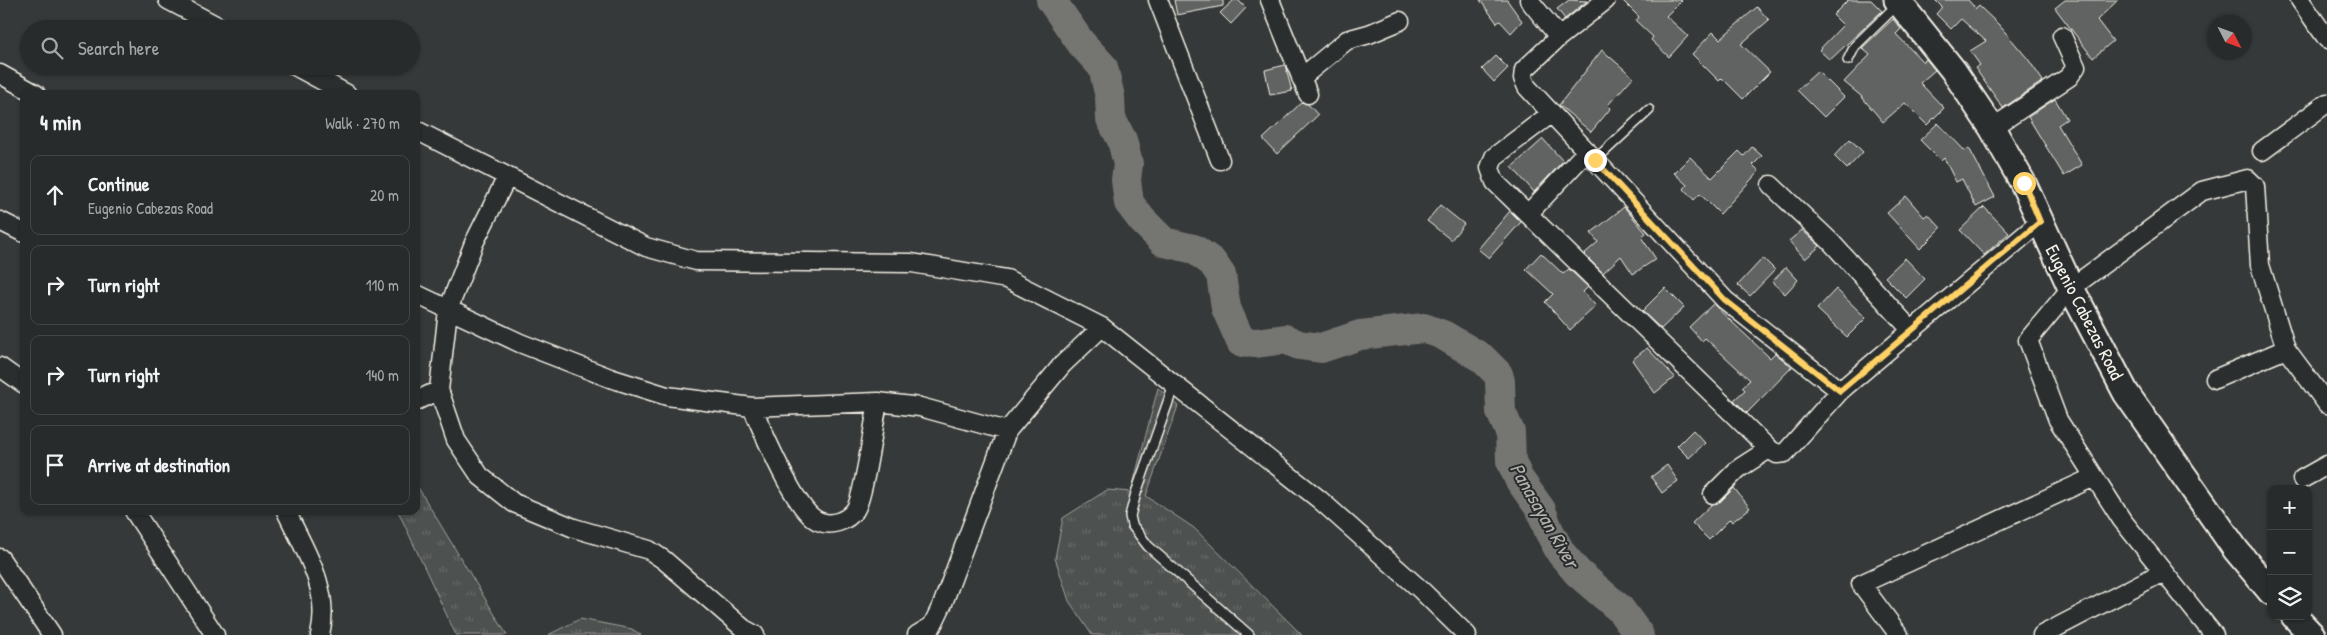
<!DOCTYPE html>
<meta charset="utf-8">
<style>
:root{--surface:#282b2b;--page:#343737;--text:#f1f3f6;--muted:#a5a7a9;--line:#444747}
body{margin:0;font-family:"Patrick Hand",sans-serif;background:var(--page);color:var(--text)}
.controls{position:absolute;right:15px;bottom:15px;display:grid;overflow:hidden;border-radius:10px;box-shadow:0 1px 4px #0004}
.controls button{width:45px;height:45px;display:grid;place-items:center;padding:0;border:0;border-bottom:1px solid var(--line);background:var(--surface);color:var(--text);font:25px sans-serif}
.compass{position:absolute;left:2207px;top:15px;width:45px;height:45px;border-radius:50%;background:var(--surface);box-shadow:0 1px 4px #0004;rotate:132deg}
.stop{position:absolute;width:15px;height:15px;margin:-11px;border:4px solid #ffd166;border-radius:50%;background:#fff}
.stop.end{background:#ffd166;border-color:#fff;box-shadow:0 1px 5px #0008}
.list{margin:0;padding:0;list-style:none}
h2{display:flex;justify-content:space-between;align-items:center;height:65px;margin:0;padding:0 20px;font-size:21px}
h2 small{font-size:16px;font-weight:400;color:var(--muted)}
.list li{display:grid;grid-template-columns:32px 1fr auto;gap:15px;align-items:center;box-sizing:border-box;height:80px;margin:0 10px 10px;padding:0 10px;border:1px solid var(--line);border-radius:10px}
.list b{display:block;font-size:19px;white-space:nowrap}
.list p{margin:0;font-size:16px;white-space:nowrap;color:var(--muted)}
.list em{font-size:16px;font-style:normal;color:var(--muted)}
.icon{flex:none;width:28px;height:28px;fill:none;stroke:currentColor;stroke-width:2;stroke-linecap:round;stroke-linejoin:round}
.map{position:relative;flex:none;width:2327px;height:635px;overflow:hidden}
.search{position:absolute;background:var(--surface);box-shadow:0 1px 4px #0004;left:20px;top:20px;width:400px;height:55px;display:flex;align-items:center;gap:12px;box-sizing:border-box;padding:0 18px;border-radius:28px;color:var(--muted);font-size:19px}
.panel{position:absolute;background:var(--surface);box-shadow:0 1px 4px #0004;left:20px;top:90px;width:400px;height:425px;border-radius:10px}
.map>svg:first-child{display:block}
.grass{fill:url(#grass-tufts);stroke:#a1a19c}
.lines{fill:none;stroke-linecap:round;stroke-linejoin:round}
.river{stroke:#757572;stroke-width:30}
.building{fill:#616362;stroke:#f4f1e8}
.lane-casing{stroke:#f4f1e8;stroke-width:12}
.street-casing{stroke:#f4f1e8;stroke-width:21}
.secondary-casing{stroke:#f4f1e8;stroke-width:29}
.lane{stroke:#2a2d2e;stroke-width:9}
.street{stroke:#2a2d2e;stroke-width:18}
.secondary{stroke:#2a2d2e;stroke-width:25}
.route{stroke:#ffd166;stroke-width:6}
.labels{text-anchor:middle;dominant-baseline:central;stroke-width:4;stroke-linejoin:round;paint-order:stroke}
.street-label{font-size:19px;fill:#f4f1e8;stroke:#2a2d2e}
.water-label{font-size:20px;font-style:italic;fill:#b4b3ad;stroke:#2a2d2e}
</style>
<div class="map">
<svg width="2327" height="635" viewBox="0 0 2327 635">
<defs>
<pattern id="grass-tufts" width="24" height="20" patternUnits="userSpaceOnUse" patternTransform="scale(1.25)"><rect width="24" height="20" fill="#4e514f"/><path d="M3 7l-1-3M5 7V3M7 7l1-3M15 17l-1-3M17 17v-4M19 17l1-3" fill="none" stroke="#686a68"/></pattern>
</defs>
<rect width="100%" height="100%" fill="#363939"/>
<filter id="ink" filterUnits="userSpaceOnUse"><feTurbulence type="fractalNoise" baseFrequency=".02" numOctaves="2"/><feDisplacementMap in="SourceGraphic" scale="10" xChannelSelector="R" yChannelSelector="G"/><feConvolveMatrix kernelMatrix="1 2 1 2 8 2 1 2 1" color-interpolation-filters="sRGB"/></filter>
<g filter="url(#ink)">
<path class="grass" d="M1158 388 1178 406 1146 496 1194 528 1302 635H1092L1069 601 1055 558 1063 518 1107 490 1131 492Z
M416 484 507 635H456L398 511H416Z
M580 619 632 629 641 635H548Z"/>
<g class="lines">
<path class="river" d="M1051 0 1081 43 1103 67 1110 97 1111 119 1122 140 1128 164 1126 180 1129 203 1142 220 1164 242 1194 249 1212 262 1221 275 1226 308 1241 342 1256 343 1285 339 1299 345 1321 348 1360 335 1424 328 1443 335 1482 358 1498 374 1500 381 1501 412 1510 432 1511 461 1519 479 1541 510 1549 531 1561 553 1578 573 1620 609 1639 635"/>
</g>
<path class="building" d="M1174 0H1223V6L1177 15Z
M1234 0H1238L1246 8 1231 24 1220 13Z
M1480 0H1507L1522 21 1511 33 1500 21 1497 23Z
M1569 0 1587 1 1565 19 1557 9Z
M1622 0H1682L1666 16 1688 36 1669 57 1651 40 1653 37 1636 21 1639 17Z
M1848 0H1871L1882 11 1830 60 1819 50 1843 25 1833 15Z
M1935 0H1968L1976 9 1979 6 1999 25 2028 59 2043 81 2003 108 1975 68 1980 65 1970 51 1986 41 1961 19 1951 29 1936 14 1942 7Z
M2065 0H2118L2097 20 2113 41 2093 58 2055 8Z
M1757 7 1769 20 1741 44 1770 72 1743 99 1722 78 1719 81 1692 54 1713 32 1720 39Z
M1893 19 1901 29 1896 34 1923 62 1926 59 1935 70 1920 83 1944 108 1927 125 1905 103 1883 122 1861 96 1844 82 1870 55 1862 48Z
M1602 50 1633 77 1608 105 1611 108 1591 132 1559 105Z
M1496 56 1508 68 1494 82 1482 69Z
M1285 65 1292 91 1270 95 1265 70Z
M1818 71 1844 97 1824 117 1797 90Z
M2055 99 2067 119 2058 125 2082 165 2064 176 2028 117Z
M1302 102 1308 104 1318 115 1277 154 1263 139Z
M1938 123 1965 151 1969 148 1995 197 1976 207 1962 179 1956 182 1944 158 1941 161 1920 140Z
M1543 139 1563 161 1534 192 1512 167Z
M1850 139 1863 152 1847 169 1834 156Z
M1752 147 1762 156 1753 165 1759 171 1720 214 1700 194 1694 200 1684 189 1687 185 1674 173 1690 157 1712 178 1739 151 1744 156Z
M1906 196 1924 217 1928 214 1941 228 1920 249 1887 213Z
M1440 205 1464 224 1451 240 1427 221Z
M1624 207 1646 233 1641 237 1656 259 1633 274 1621 256 1603 273 1584 254 1598 242 1591 233Z
M1984 207 2009 233 1984 255 1960 230Z
M1510 211 1521 222 1489 258 1478 249Z
M1802 230 1820 246 1805 259 1789 241Z
M1541 253 1563 274 1569 269 1588 287 1583 292 1596 306 1570 330 1545 302 1553 294 1526 269Z
M1763 258 1775 270 1750 296 1738 285Z
M1905 258 1925 279 1906 298 1885 277Z
M1786 267 1798 280 1785 294 1772 282Z
M1665 288 1684 307 1661 329 1642 311Z
M1836 289 1866 318 1847 337 1817 309Z
M1713 304 1770 358 1775 353 1792 367 1747 413 1734 400 1745 390 1742 387 1750 380 1705 338 1702 341 1689 327Z
M1647 348 1675 377 1655 393 1632 360Z
M1693 430 1705 443 1689 458 1677 446Z
M1667 465 1678 481 1662 493 1651 477Z
M1734 488 1750 508 1732 522 1730 519 1709 540 1692 523 1712 504 1720 502Z"/>
<g class="lines">
<g class="lane-casing">
<path id="lane" d="M1848 60 1855 46 1899 3
M1595 160 1649 110
M1174 385 1136 493 1130 516 1132 525 1148 546 1249 635"/>
</g>
<g class="street-casing">
<path id="street" d="M168 0 223 29
M1158 0 1220 160
M1270 0 1308 94
M1529 0 1559 37 1524 70 1523 78 1527 87 1725 300 1840 391 2040 222
M2300 0 2327 39
M1559 37 1606 0
M295 66 347 94
M0 74 36 94
M1301 78 1347 40 1369 34 1400 21
M1552 113 1494 157 1490 168 1495 182 1769 449 1777 454 1785 453 1840 391
M1992 128 2069 77 2076 67 2062 36
M416 130 646 247 696 261 912 263 1007 279 1102 327 1320 500 1421 590 1467 635
M2262 151 2327 103
M507 177 474 243 448 310 439 390 456 440 480 476 514 503 574 528 649 550 664 560 744 629 755 635
M1771 185 1831 242 1912 331
M1528 214 1587 151
M0 221 24 233
M416 294 520 343 610 378 667 396 752 407 878 402 920 407 1007 431
M0 367 24 384
M2215 379 2286 349
M416 401 439 390
M752 407C763 431 795 511 818 521 831 527 847 521 855 510 864 497 874 422 878 402
M2302 479 2327 465
M1713 494 1738 469 1769 449
M134 511 215 635
M286 511C305 551 331 589 320 635
M0 558 52 635
M917 635 932 626 943 603 1007 431 1062 365 1102 327
M1899 635 1861 584 2094 477
M2042 635 2163 572
M2214 635 2122 520 2058 420 2028 340 2071 288 2202 191 2248 179 2255 186 2260 265 2286 349 2327 404"/>
</g>
<g class="secondary-casing">
<path id="secondary" d="M1897 0 1953 70 1992 128 2023 183 2071 288 2126 393 2236 550 2271 592
M2294 616 2312 635"/>
</g>
<use href="#lane" class="lane"/>
<use href="#street" class="street"/>
<use href="#secondary" class="secondary"/>
</g>
</g>
<g class="lines" filter="url(#ink)">
<path class="route" d="M1595 160 1725 300 1840 391 2040 222 2024 183"/>
</g>
<g class="labels">
<g class="street-label">
<text transform="translate(2085 312) rotate(63)">Eugenio Cabezas Road</text>
</g>
<g class="water-label">
<text transform="translate(1545 515) rotate(60)">Panasayan River</text>
</g>
</g>
</svg>
<div class="controls">
<button>+</button>
<button>−</button>
<button><svg class="icon" aria-label="layers" viewBox="0 0 24 24"><path d="M12 4l9 5-9 5-9-5zM3 14l9 5 9-5"/></svg></button>
</div>
<svg class="compass" viewBox="-18 -18 36 36"><path d="M0-13l5 13h-10z" fill="#e53935"/><path d="M0 13l5-13h-10z" fill="#a5a7a9"/></svg>
<div class="stop" style="left:2024px;top:183px"></div>
<div class="stop end" style="left:1595px;top:160px"></div>
<div class="search"><svg class="icon" aria-label="search" viewBox="0 0 24 24"><circle cx="10" cy="10" r="6"/><path d="M15 15l6 6"/></svg>Search here</div>
<section class="panel">
<h2>4 min<small>Walk · 270 m</small></h2>
<ul class="list">
<li><svg class="icon" aria-label="ahead" viewBox="0 0 24 24"><path d="M12 20V5M6 11l6-6 6 6"/></svg><div><b>Continue</b><p>Eugenio Cabezas Road</p></div><em>20 m</em></li>
<li><svg class="icon" aria-label="right" viewBox="0 0 24 24"><path d="M7 20v-9h11M14 6l5 5-5 5"/></svg><div><b>Turn right</b></div><em>110 m</em></li>
<li><svg class="icon" aria-label="right" viewBox="0 0 24 24"><path d="M7 20v-9h11M14 6l5 5-5 5"/></svg><div><b>Turn right</b></div><em>140 m</em></li>
<li><svg class="icon" aria-label="arrive" viewBox="0 0 24 24"><path d="M6 21V4h12l-3 4 3 4H6"/></svg><div><b>Arrive at destination</b></div></li>
</ul>
</section>
</div>
